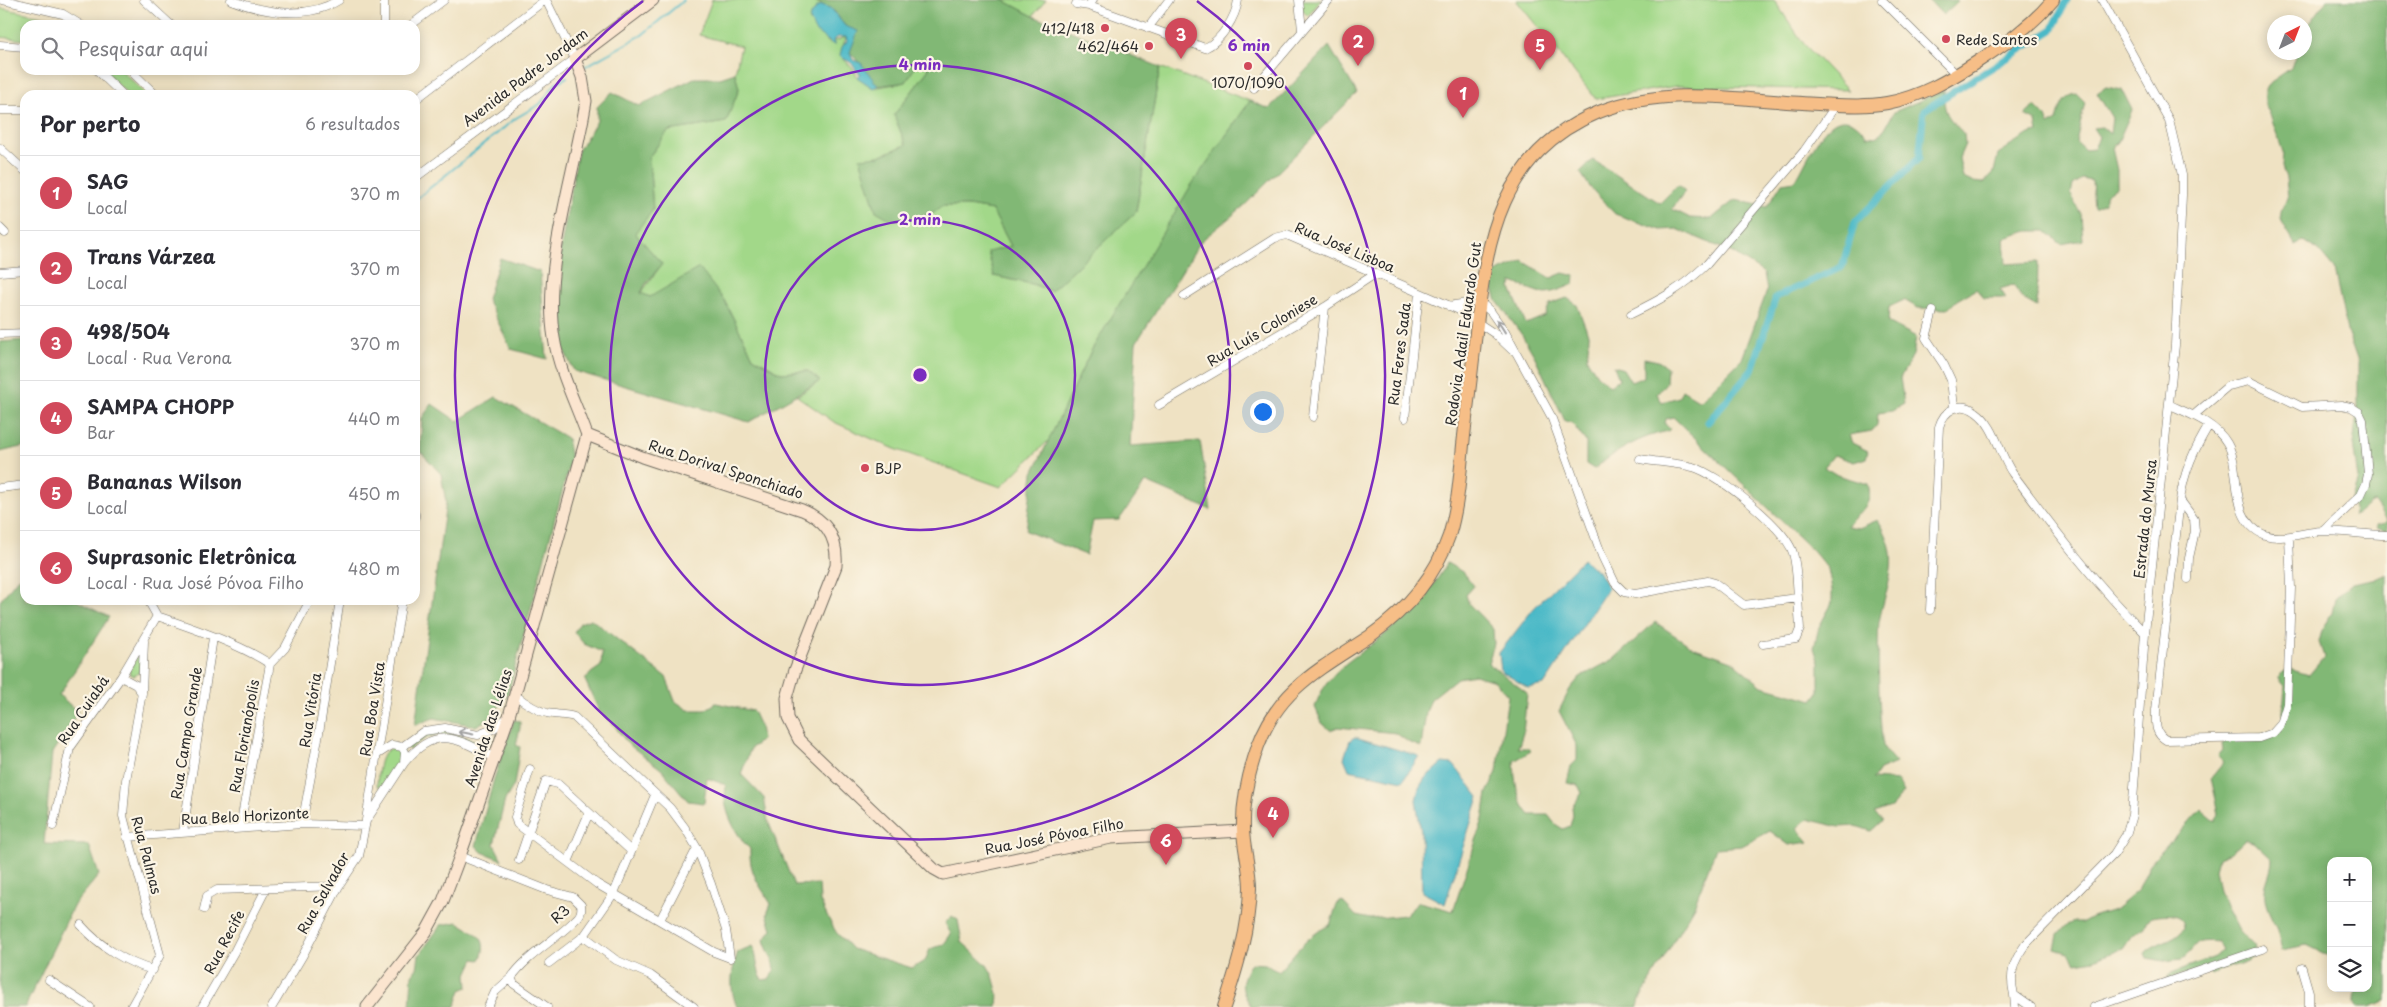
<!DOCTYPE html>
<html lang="pt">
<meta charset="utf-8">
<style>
:root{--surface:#fff;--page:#f7f7f7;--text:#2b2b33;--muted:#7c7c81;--line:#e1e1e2;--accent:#d1495b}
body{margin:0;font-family:"Playpen Sans",sans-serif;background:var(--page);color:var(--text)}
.controls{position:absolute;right:15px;bottom:15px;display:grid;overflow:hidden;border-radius:10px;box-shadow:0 2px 12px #0003}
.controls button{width:45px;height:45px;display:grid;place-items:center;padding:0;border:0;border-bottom:1px solid var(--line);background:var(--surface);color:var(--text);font:25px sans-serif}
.compass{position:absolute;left:2267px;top:15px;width:45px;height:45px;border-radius:50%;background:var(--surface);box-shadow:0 2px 12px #0003;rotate:42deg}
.you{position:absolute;left:1262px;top:411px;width:18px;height:18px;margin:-12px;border:4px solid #fff;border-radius:50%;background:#1a73e8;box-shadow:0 0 0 8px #1a73e833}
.badge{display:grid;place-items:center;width:32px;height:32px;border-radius:50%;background:var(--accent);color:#fff;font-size:16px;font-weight:700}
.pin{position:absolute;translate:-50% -41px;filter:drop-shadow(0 1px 2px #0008)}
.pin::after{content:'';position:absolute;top:26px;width:18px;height:15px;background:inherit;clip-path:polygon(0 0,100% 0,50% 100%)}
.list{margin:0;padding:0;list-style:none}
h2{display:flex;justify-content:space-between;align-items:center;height:65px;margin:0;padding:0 20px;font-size:21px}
h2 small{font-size:16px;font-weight:400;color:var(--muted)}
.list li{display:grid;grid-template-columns:32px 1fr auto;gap:15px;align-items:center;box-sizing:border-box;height:75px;padding:0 20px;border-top:1px solid var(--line)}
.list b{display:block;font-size:19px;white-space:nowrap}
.list p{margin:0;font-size:16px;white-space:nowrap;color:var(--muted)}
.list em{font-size:16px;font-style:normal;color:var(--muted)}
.icon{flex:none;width:28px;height:28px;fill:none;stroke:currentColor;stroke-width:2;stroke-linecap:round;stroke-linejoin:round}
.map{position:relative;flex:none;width:2387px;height:1007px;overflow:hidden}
.search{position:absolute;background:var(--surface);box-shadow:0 2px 12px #0003;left:20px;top:20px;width:400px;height:55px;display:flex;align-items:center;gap:12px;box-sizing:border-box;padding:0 18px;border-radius:15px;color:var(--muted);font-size:19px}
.panel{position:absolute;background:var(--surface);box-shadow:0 2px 12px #0003;left:20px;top:90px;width:400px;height:515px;border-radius:15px}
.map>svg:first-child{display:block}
.green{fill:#a2d889;stroke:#66825a}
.forest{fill:#81b875;stroke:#567250}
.water{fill:#4cb9c7;stroke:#3c7279}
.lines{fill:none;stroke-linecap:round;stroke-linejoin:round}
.stream{stroke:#4cb9c7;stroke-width:2}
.canal{stroke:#4cb9c7;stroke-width:7}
.street-casing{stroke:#706b60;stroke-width:9}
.secondary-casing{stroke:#706b60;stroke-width:13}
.primary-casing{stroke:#706b60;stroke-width:14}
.street{stroke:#fff;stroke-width:8}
.secondary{stroke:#fbe5cf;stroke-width:11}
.primary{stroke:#f6be87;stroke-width:12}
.oneway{stroke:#a0a0a0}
.ring{fill:none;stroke:#7b2cbf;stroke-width:2.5}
.poi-dot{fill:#d1495b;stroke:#fcf5e5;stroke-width:2}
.labels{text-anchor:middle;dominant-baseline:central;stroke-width:4.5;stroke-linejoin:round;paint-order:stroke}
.poi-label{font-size:14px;fill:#2b2b2b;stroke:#fcf5e5;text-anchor:end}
.street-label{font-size:14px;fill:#2b2b2b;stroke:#fcf5e5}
.centre{fill:#7b2cbf;stroke:#fcf5e5;stroke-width:2.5}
.ring-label{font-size:15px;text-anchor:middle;font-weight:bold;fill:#7b2cbf;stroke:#fcf5e5;stroke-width:4.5;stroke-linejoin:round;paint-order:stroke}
</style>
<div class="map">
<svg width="2387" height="1007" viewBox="0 0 2387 1007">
<rect width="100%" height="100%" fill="#fcf5e5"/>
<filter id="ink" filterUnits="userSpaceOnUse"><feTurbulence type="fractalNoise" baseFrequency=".02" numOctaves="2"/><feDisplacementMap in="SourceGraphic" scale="10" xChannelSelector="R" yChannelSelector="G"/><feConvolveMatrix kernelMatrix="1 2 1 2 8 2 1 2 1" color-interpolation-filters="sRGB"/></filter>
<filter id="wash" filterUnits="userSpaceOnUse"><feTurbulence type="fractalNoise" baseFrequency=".0096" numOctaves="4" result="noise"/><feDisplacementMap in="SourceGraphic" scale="20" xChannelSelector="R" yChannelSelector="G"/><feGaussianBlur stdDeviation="1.12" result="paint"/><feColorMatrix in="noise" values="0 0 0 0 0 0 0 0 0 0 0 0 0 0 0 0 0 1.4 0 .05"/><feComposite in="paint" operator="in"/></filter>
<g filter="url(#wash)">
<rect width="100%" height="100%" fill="#efe2c3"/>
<path class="green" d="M712 0H813L822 5 817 7 809 18 810 22 829 43 846 37 840 55 855 71 857 77 873 88 906 82 919 60 929 69 894 115 906 145 879 156 932 214 942 206H968L992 210 1011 246 994 276 1032 284 1050 291 1136 212 1160 67 1250 101 1091 351 1049 440 1001 487 895 449 834 422 797 396 820 381 808 371 781 373 753 357 724 300 650 297 641 293 662 264 634 233 653 210 649 157 668 131 726 122 739 89 735 73 741 46 699 35Z
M1003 0H1046L1033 16Z
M1302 0H1321L1308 16 1302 10Z
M1516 0H1774L1804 44 1848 90 1677 86 1596 99Z
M0 8 62 20 71 25H25V40L0 37Z
M104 70H121L146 94 128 95Z
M141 651 139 673 134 676 130 674 129 670Z
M446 731 476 741 485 740 487 742 486 747 483 749C454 734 436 725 409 750L407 748 429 733Z
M393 748 403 751C402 761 389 786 378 787L377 784C379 770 378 752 393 748Z"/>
<path class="forest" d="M814 0H1003L1033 16 1160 67 1136 212 1051 291 1032 284 994 276 988 252 1011 246 992 210 968 206H942L932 214 892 220 876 211 860 158 879 156 906 145 894 115 929 69 919 60 906 82 878 86 850 52 845 26 835 12Z
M1929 0H1957L1958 1 1943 15Z
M2327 0H2387V531L2376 528V525L2384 523 2386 520 2374 502C2365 504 2361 515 2352 516L2354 510 2351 501 2358 479 2353 444 2358 407V362L2347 331 2334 269 2319 251 2306 242 2302 241 2295 245C2286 226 2272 218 2288 199L2286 178 2282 167 2283 152 2269 112 2265 106V90L2268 84 2291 68 2296 53 2304 52 2305 30Z
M1329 46 1357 93 1245 205 1201 241 1136 343 1130 446 1200 441 1211 510 1146 482 1119 520 1093 521 1086 555 1026 531 1033 473 1091 351 1192 184 1250 101 1269 109Z
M735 73 739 89 726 122 668 131 649 157 653 210 635 233 662 264 645 285 641 293 650 297 699 268 724 300 753 357 781 373 808 371 820 381 749 422 574 371 562 346 553 292 578 151 597 121V107L612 92 639 106 694 78H720Z
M2106 87 2122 90 2132 110 2118 142 2112 148 2117 170V186L2105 195V203L2094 208 2092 181 2082 179 2073 185 2071 195 2081 214 2083 240 2061 244 2046 231H2028L2004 238 2006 264 2038 262 2037 307 2023 299 2013 285 2000 289 2006 298H1984L1976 289 1957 300 1948 309 1918 308 1904 300 1889 307 1888 322 1916 337 1913 355 1900 378 1904 404 1892 411 1878 413 1877 425 1872 431 1849 435 1852 443 1868 451 1866 458 1854 462 1834 455 1824 467 1837 475 1868 484C1874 506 1860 510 1847 526L1859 528 1878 520C1903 558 1887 581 1879 622 1877 636 1879 739 1884 748 1887 753 1892 758 1896 763L1879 770 1873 779 1898 781 1904 792 1891 807 1874 813 1883 820 1871 831 1856 826 1839 827 1807 819 1797 828 1809 842 1789 845 1770 831 1742 846 1716 848 1694 906 1640 999 1638 1007H1252C1239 989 1240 981 1251 963L1265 964 1279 971C1294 954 1309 934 1330 925L1337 904 1342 901 1356 916 1370 919 1405 915 1419 902 1453 911 1483 819 1487 793 1497 772 1508 696 1495 681 1475 675 1457 678 1431 699 1426 712 1421 747 1408 742 1396 733 1338 727 1330 730 1322 723 1315 707C1327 671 1352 660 1380 638 1401 622 1436 586 1447 563L1464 573 1474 586 1466 595 1469 604 1493 629 1494 644 1488 663 1527 693 1523 733 1518 748H1527L1531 751 1514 761C1515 781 1516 799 1530 815H1548L1555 824 1563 829 1570 826 1573 815 1572 807 1582 793 1578 785 1567 783 1571 766 1577 760V746L1559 711 1570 689 1580 677 1614 659 1655 622 1692 647 1732 661 1762 686 1813 700 1819 692V663L1814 648 1819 627 1832 603V589L1828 569 1813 551 1673 417 1666 419 1665 424 1670 429 1668 431C1639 437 1616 451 1594 469L1586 464V442L1572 423 1565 421 1535 357 1522 335 1497 301 1493 289V274L1523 261 1551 278 1563 273 1575 276 1574 284C1541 298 1544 294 1512 282L1511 289 1526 324 1545 316 1550 304 1567 298 1577 305 1589 337 1587 359 1597 375 1610 386 1619 379 1614 366 1623 369 1631 382 1644 377V358L1658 361 1667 367 1666 383 1657 394 1662 402 1679 397 1682 390 1700 401 1742 359 1767 291 1764 273 1731 252 1677 229 1661 230 1615 214 1590 187 1580 172 1593 160 1660 203 1678 185 1685 191 1672 209 1690 218 1711 219 1735 200 1767 207 1782 183 1795 181C1810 158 1833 89 1867 136L1877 137 1885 128 1894 112 1944 90C1943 114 1948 117 1964 134L1965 144 1959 158 1963 178 1972 182 1984 183 1994 172 1998 154 2029 134 2038 132 2036 121 2025 115 2035 106 2046 117 2049 125 2057 120C2061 108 2062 96 2077 94L2085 102 2076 142 2085 150 2094 149 2099 137 2093 128 2102 127 2110 134 2112 118 2097 93Z
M500 258 540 272 547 359 511 349 487 299Z
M25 340V446L0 452V342Z
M496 397 567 438 571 459 508 693 492 717 476 726 434 718 415 725 446 502 441 474 420 451 422 418 432 404 457 421Z
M2387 574V1001L2369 1007H2357L2355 1002 2356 988H2368V861H2331V957L2307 945 2282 950C2280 943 2279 937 2277 930 2271 916 2263 906 2265 889 2267 878 2272 871 2272 859L2255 843 2245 839 2230 853 2218 858 2215 869 2219 891 2239 931 2254 946 2256 955C2247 965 2225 966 2212 974L2207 969 2166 979 2169 974 2214 957 2222 950 2218 942C2191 939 2199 947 2182 959L2164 961 2147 958 2145 953C2156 941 2174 942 2184 928 2184 911 2163 914 2151 916L2144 927 2132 935 2123 948 2094 960 2076 963 2068 953 2055 949 2058 935 2067 925 2074 922H2083L2092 917 2114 910 2138 890 2150 864 2201 809 2215 821 2219 813 2211 778 2224 762 2218 756 2223 750 2222 744 2228 740 2271 733 2282 725 2285 686 2279 679 2280 674 2289 669 2309 675 2324 657 2319 642 2323 627 2332 613 2335 599 2352 583 2378 578Z
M18 578 25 580V600H75L109 617 59 695 78 712 52 753 44 844 89 845 99 875 74 905 25 1007H0V601Z
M591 619 666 677 675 701 688 710H705L716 703 753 711 760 726 762 740 751 748 741 774 764 798 768 821 794 885 819 884 820 901 827 916 836 932 852 949 912 968 925 961 930 949 944 944 951 934 945 923 952 916 958 920 962 942 987 965 993 976 998 994 997 1007H737C729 987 731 972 738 952L752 946C759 957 755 970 763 980L769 979 775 969C773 958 767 951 764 940L772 929 767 914 771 904C759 884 749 873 750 849 738 838 725 814 725 797 725 793 726 789 726 785L707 778 704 803 688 801 661 769 628 744 614 725 599 711 585 680 591 673 601 666 602 652 584 644 574 632 580 623Z
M514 720 520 721V728L516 745 520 747 514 785 505 800 494 844 502 860 482 852 476 846 494 779Z
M458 922C474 933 491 937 480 960L474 959 467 974 468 987 461 990 455 1007H410L412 975 417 968 419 955 441 925Z"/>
<path class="water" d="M822 5 831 8 845 26 858 31 850 52 853 60 861 63 878 86 873 88 857 77 861 74C855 71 854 65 850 62 845 59 843 59 840 55L842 47 847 41 846 37H838L833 41 835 46 815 31 809 18 817 7Z
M1583 559 1598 571 1608 588 1544 685 1528 688 1501 671 1499 653 1534 608Z
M1355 737 1419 756 1403 781 1349 770 1344 758 1350 740Z
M1442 763 1453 764 1479 797 1445 904 1422 892 1421 832 1416 800 1419 788 1425 778Z"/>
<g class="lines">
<path class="stream" d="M586 66 642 35 684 0
M415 200 516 118 540 104 556 83 567 77"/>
<path class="canal" d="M1708 422 1752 370 1776 297 1842 267 1855 222 1919 158 1924 110 2052 30 2067 0"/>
</g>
</g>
<g filter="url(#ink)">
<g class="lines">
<g class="street-casing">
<path id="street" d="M3 0 63 14 81 25
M144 0 171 25
M231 0C264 13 307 20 339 0
M1093 0 1089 6 1205 48C1221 41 1236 17 1238 0
M1299 0 1302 30
M1882 0 1957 75
M1076 4 1089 6
M384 25V0
M411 25 444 0
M1148 28 1169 0
M0 45 25 47
M97 70 123 95
M130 70 156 95
M1254 88 1329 0
M415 100 545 0
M0 110H25
M0 148 25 171
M415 178 575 59 546 0
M0 228 5 233
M0 272 25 270
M1184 296 1275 238 1287 235 1457 309 1495 334 1512 350
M1449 306 1479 301 1491 312 1505 332 1551 416 1602 556 1615 583 1624 592 1635 594 1708 581 1715 583 1744 605 1798 598 1800 629 1796 639 1763 644
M1933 311 1926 338 1944 365 1951 380 1954 407
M1631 314C1662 299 1682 288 1707 264L1804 151 1836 105
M0 334 25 333
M1159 405 1325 307 1375 274
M2170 405C2190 414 2215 423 2227 443 2243 470 2227 520 2265 535 2283 541 2303 532 2322 531 2343 531 2366 535 2387 535
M2194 415 2228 386 2249 381 2302 407 2341 405 2351 407 2359 412 2363 420 2368 474 2366 484 2361 495 2323 531
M1313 417 1325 307
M1405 418 1419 294
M1640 459C1657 462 1676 463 1693 467 1718 474 1785 527 1793 553 1797 567 1797 584 1798 598
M0 488 25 485
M2180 500 2156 710C2156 723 2154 733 2166 740L2259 738 2273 733 2281 724 2287 704 2291 588 2289 537
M415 517V514
M2188 579 2189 558 2195 531 2194 519 2180 500C2184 471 2194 450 2209 425
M148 600 157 616C192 628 240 644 270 664
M1930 610 1939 427C1944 410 1960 400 1976 412 1996 426 1999 455 2013 474 2054 529 2096 585 2145 633
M121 677 136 685 142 693
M515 695C524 702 535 710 547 713 556 715 565 714 574 717L670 808 685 828 697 848 711 884 726 930 730 958 714 952 597 884 517 824 515 817 530 769
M402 747 424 731 445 728 478 735 493 729 507 718
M378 754 392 745 402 747
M404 763C436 724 456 738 495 758
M366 820 402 600
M302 824 319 733 340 600
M53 826 70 748 121 677 157 616
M240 827 270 664 285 648 310 600
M183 832 213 638
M127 837 302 824 365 826
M460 856 547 890 573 897 581 905C582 910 581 915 576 919 556 940 528 954 511 978L514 984 547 1007
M519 860 546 781 558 784 631 851
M568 862 589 813
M204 909 207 896 217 890 339 886
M660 920 697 848
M81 925C99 946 127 963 153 970
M584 936 616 960 650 975 694 1007
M549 963 584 936 614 893 655 795
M2302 968 2309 992V1007
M49 980 90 1007
M2014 995 2015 1007
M131 1007 160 955 123 816 126 780 142 693 144 641
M202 1007 234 952 266 889
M272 1007 303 955 339 886 359 856 366 821 404 763 405 752 402 747
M488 1007 495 992 513 976
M2031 1007 2014 995C2009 974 2013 962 2025 945L2114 854 2126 835 2132 815 2145 633 2175 345 2182 195V175L2169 120 2102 0
M2094 1007 2263 949"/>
</g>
<g class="secondary-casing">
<path id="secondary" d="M653 0 575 59 582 77 586 101C575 173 542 268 554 338 559 371 576 404 587 435L642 457 802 510C827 520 838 539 836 566L795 670 787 698 788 718 799 740 934 869 943 874 1111 838 1243 831
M367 1007 426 932 443 901 460 856 509 716 587 435"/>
</g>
<g class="primary-casing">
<path id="primary" d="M1224 1007C1237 968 1249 929 1250 888 1250 867 1243 848 1243 828 1242 800 1249 772 1258 746 1279 688 1322 668 1370 636 1405 611 1435 577 1449 536 1458 506 1460 476 1463 445 1467 408 1472 370 1476 332 1487 238 1500 153 1599 112 1668 84 1746 101 1818 104 1841 105 1864 107 1887 103 1920 97 1949 80 1977 62 2005 44 2031 26 2053 0"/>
</g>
<use href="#street" class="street"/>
<use href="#secondary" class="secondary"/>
<use href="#primary" class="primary"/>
</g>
<defs><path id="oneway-shaft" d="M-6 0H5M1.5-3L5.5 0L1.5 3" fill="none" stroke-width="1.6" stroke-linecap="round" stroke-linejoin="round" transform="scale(1.25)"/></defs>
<g class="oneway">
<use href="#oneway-shaft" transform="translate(1501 326) rotate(-122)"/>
<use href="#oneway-shaft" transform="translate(466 733) rotate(-169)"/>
</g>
</g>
<g class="ring">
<circle cx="920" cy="375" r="155"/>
<circle cx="920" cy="375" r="310"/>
<path d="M1197 1A465 465 0 1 1 643 1"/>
</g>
<g class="poi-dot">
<circle cx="1105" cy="28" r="5"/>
<circle cx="1946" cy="39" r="5"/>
<circle cx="1149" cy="46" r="5"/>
<circle cx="1248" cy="66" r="5"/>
<circle cx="865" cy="468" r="5"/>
</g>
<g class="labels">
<g class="poi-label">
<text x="1095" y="28">412/418</text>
<text x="1956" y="39" text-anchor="start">Rede Santos</text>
<text x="1139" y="46">462/464</text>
<text x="1248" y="82" text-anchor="middle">1070/1090</text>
<text x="875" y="468" text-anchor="start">BJP</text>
</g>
<g class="street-label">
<text transform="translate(525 77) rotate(-37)">Avenida Padre Jordam</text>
<text transform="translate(1345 247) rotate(23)">Rua José Lisboa</text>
<text transform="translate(1262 330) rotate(-31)">Rua Luís Coloniese</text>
<text transform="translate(1463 334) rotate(-82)">Rodovia Adail Eduardo Gut</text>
<text transform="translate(1399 354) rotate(-83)">Rua Feres Sada</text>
<text transform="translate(726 469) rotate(18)">Rua Dorival Sponchiado</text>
<text transform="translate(2145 519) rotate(-84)">Estrada do Mursa</text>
<text transform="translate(372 709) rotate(-81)">Rua Boa Vista</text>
<text transform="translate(83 710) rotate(-56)">Rua Cuiabá</text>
<text transform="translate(310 710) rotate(-81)">Rua Vitória</text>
<text transform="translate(488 728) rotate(-72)">Avenida das Lélias</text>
<text transform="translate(186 733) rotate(-81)">Rua Campo Grande</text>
<text transform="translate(244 736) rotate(-80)">Rua Florianópolis</text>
<text transform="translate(245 816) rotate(-3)">Rua Belo Horizonte</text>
<text transform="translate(1054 836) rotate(-11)">Rua José Póvoa Filho</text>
<text transform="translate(147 855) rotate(75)">Rua Palmas</text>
<text transform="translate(323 893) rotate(-61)">Rua Salvador</text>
<text transform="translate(560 914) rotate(-42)">R3</text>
<text transform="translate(224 942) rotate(-62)">Rua Recife</text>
</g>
</g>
<circle cx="920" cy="375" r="8" class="centre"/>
<g class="ring-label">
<text x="1249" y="51">6 min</text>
<text x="920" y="70">4 min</text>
<text x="920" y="225">2 min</text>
</g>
</svg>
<div class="controls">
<button>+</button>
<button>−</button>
<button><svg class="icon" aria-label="layers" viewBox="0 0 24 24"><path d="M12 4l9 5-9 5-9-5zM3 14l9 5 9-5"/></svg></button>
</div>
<svg class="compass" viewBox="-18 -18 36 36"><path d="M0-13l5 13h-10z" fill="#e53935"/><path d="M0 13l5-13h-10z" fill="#7c7c81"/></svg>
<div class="you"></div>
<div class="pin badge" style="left:1463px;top:118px">1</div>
<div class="pin badge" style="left:1358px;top:66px">2</div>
<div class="pin badge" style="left:1181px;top:59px">3</div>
<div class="pin badge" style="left:1273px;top:838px">4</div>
<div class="pin badge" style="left:1540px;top:70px">5</div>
<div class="pin badge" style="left:1166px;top:865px">6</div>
<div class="search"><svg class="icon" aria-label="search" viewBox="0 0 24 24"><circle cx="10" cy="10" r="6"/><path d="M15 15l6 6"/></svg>Pesquisar aqui</div>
<section class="panel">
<h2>Por perto<small>6 resultados</small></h2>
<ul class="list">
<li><span class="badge">1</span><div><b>SAG</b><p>Local</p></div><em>370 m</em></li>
<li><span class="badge">2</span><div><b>Trans Várzea</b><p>Local</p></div><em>370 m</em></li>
<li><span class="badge">3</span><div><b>498/504</b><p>Local · Rua Verona</p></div><em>370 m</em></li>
<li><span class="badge">4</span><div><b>SAMPA CHOPP</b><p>Bar</p></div><em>440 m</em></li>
<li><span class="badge">5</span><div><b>Bananas Wilson</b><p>Local</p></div><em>450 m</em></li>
<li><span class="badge">6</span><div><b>Suprasonic Eletrônica</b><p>Local · Rua José Póvoa Filho</p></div><em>480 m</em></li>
</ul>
</section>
</div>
